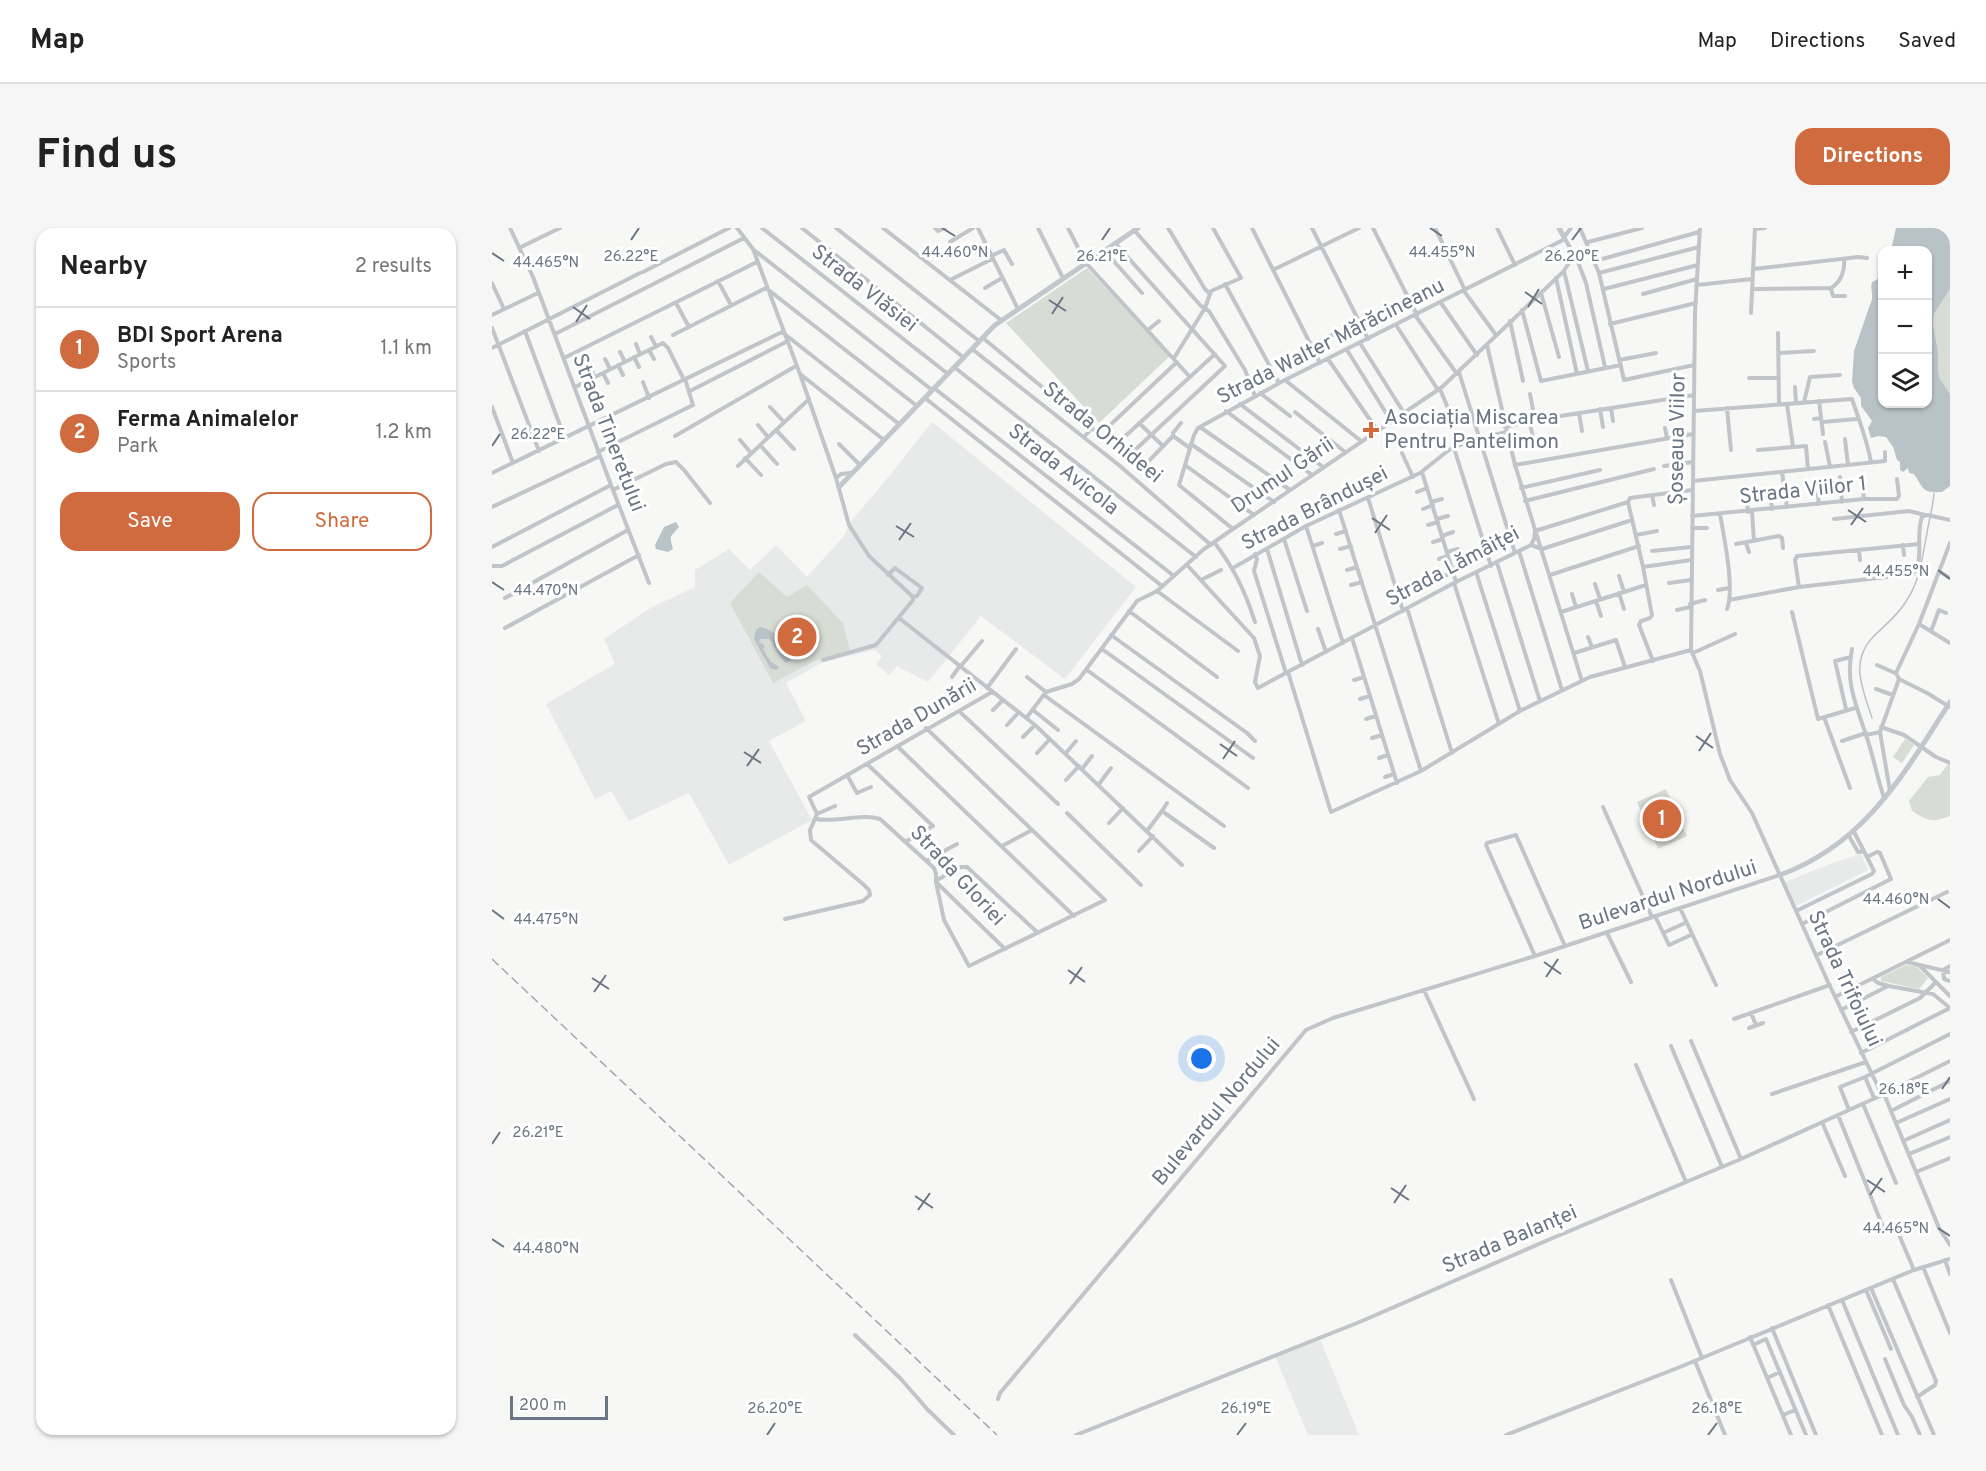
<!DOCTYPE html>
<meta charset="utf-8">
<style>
:root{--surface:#fff;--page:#f6f6f6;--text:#222;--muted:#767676;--line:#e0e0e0;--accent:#cf6b3e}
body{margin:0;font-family:Overpass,sans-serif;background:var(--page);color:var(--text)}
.controls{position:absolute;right:18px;top:18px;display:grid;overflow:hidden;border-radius:12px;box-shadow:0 2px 4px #0004}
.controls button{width:54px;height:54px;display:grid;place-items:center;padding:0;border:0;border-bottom:2px solid var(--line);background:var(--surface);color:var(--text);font:30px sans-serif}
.scale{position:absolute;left:18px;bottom:15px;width:98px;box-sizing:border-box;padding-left:6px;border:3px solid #6a7683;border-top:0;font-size:16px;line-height:21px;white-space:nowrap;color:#6a7683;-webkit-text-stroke:4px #fff;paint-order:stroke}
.you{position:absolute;left:710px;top:831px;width:21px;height:21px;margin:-15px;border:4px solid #fff;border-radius:50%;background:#1a73e8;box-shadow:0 0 0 9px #1a73e833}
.badge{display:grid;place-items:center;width:39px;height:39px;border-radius:50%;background:var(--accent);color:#fff;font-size:20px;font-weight:700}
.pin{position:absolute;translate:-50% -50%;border:3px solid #fff;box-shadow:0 2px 6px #0006}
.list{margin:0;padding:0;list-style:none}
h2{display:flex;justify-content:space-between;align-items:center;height:78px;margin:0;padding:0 24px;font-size:26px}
h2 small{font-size:20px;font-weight:400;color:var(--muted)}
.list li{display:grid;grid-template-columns:39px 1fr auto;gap:18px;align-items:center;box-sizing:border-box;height:84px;padding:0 24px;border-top:2px solid var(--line)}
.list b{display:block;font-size:22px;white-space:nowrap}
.list p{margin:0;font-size:20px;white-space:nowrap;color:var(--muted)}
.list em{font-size:20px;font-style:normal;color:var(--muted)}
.actions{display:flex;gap:12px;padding:18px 24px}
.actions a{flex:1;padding:14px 0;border:2px solid var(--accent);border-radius:18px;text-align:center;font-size:21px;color:var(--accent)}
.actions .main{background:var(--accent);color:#fff}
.icon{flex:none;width:33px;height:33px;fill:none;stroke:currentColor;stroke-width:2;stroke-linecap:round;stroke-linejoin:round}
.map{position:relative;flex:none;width:1458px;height:1207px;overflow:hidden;border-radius:18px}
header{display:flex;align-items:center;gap:36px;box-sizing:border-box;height:84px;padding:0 30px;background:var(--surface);border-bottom:2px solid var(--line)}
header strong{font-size:28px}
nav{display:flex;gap:33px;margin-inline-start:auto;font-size:21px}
.intro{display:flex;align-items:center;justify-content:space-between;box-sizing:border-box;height:144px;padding:0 36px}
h1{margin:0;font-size:42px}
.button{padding:15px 27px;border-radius:18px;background:var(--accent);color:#fff;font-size:21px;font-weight:700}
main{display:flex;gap:36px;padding:0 36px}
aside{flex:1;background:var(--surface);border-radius:18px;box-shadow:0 2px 4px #0004}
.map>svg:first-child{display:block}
.built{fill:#e8e9e9}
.green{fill:#d7dcd5}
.water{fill:#b9c2c7}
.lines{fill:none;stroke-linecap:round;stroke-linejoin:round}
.stream{stroke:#b9c2c7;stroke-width:1.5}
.street{stroke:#c1c4c8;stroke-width:4}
.secondary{stroke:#c2c7cd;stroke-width:5}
.rail{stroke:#a1a6ac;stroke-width:1.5;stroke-dasharray:9 4.5;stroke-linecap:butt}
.ticks{fill:none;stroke:#6a7683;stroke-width:2}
.poi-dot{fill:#cf6b3e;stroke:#fff;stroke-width:2}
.labels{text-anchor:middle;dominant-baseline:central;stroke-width:6;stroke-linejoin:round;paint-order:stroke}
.street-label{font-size:21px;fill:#6a7683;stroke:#fff}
.poi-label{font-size:21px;fill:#6a7683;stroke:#fff;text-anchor:start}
.ticks-label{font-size:15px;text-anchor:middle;fill:#6a7683;stroke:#fff;stroke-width:6;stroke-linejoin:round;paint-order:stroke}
</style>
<header>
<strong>Map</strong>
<nav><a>Map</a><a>Directions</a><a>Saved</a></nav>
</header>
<div class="intro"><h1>Find us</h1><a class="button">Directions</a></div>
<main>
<aside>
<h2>Nearby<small>2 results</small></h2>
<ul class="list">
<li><span class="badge">1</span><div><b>BDI Sport Arena</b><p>Sports</p></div><em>1.1 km</em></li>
<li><span class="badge">2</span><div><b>Ferma Animalelor</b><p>Park</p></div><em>1.2 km</em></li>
</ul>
<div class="actions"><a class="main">Save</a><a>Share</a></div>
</aside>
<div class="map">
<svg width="1458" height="1207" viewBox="0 0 1458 1207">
<rect width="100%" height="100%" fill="#f7f8f5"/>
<path class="built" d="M440 194 644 359 573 451 489 388 436 454 405 438 397 447 384 436 390 428 383 422 331 434 294 455 314 493 277 513 320 592 237 637 197 565 137 593 119 563 103 571 54 476 123 436 112 411 160 379 203 359V342L237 321 258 342 284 317 315 349 351 309 360 292 390 257Z
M1369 626 1376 642 1304 678 1293 654 1343 634Z
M828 1111 867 1207H816L783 1128Z"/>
<path class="green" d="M595 40 678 128 607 195 514 95Z
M1458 61V166L1448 151 1446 143V123L1441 96 1442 86Z
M267 344 295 369 315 357 351 395 358 423 323 433 281 455 238 375Z
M1413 511 1422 517 1410 535 1401 529Z
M1456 536 1458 537V588C1440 595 1436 593 1420 583L1417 573 1436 549 1448 547Z
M1174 561 1195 608 1166 621 1145 574Z
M1414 737 1424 738 1436 750 1427 761 1389 753V749Z"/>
<path class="water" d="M1404 0H1458V61L1442 86 1441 96 1446 123V143L1448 151 1458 166V258L1450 264C1430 265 1432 261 1422 246L1417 245 1416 240 1411 244 1408 242V234L1405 232 1401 219 1394 209 1386 208 1379 210 1376 200 1380 193 1369 178V170L1362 160 1360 154 1362 123 1380 71C1381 64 1378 60 1380 54L1390 49V176H1436V22H1399Z
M184 294 187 299C178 310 177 306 181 321L176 324 164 321 163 317 172 299Z
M268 399C285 402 296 417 299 433L294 435C288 430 282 419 278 411H269L267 414 273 418 271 421 278 433 287 439 284 442 278 440 262 411 264 402Z"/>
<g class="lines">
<path class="stream" d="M1380 490C1371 461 1357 434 1381 409 1392 398 1405 388 1413 375 1428 354 1430 330 1435 305 1437 292 1441 279 1442 265"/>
<path class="street" d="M18 0 41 49 119 257 157 355
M245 0 261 21 308 146 344 250 357 297 377 328 421 369V372L384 417 331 432
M270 0 456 146
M310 0 471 129
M344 0 487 113
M391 0 509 92
M443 0 446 3 453 0
M486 0 526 81
M546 0 571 50
M576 0 594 35 698 149
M676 0 713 61 718 66
M760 0 828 135
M820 0 876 111
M881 0 925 87
M943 0 973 62
M1005 0 1023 37
M1079 0 1072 9 1086 34 1094 55 1113 139
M1088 0 1107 45 1132 152 1202 137
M1208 0 1203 85 1199 422 1208 443 1228 526 1238 552 1260 585 1336 754 1390 867
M1263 1 1273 0
M642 2 709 78 717 83 753 142 763 168
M458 14 481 0
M1096 14 1150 0
M623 15 733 138 642 223
M27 20 68 0
M262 22 440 162
M612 22 650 65
M499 28 512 22 520 36
M1103 33 1207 4
M1261 41 1366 29 1375 30
M781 42 867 0
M1072 43 1096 143
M151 44 237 0
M1107 45 1207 19
M1064 50 1085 146
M458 52 500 31
M226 53 239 77
M0 55 12 81
M733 56 787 155
M1205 57 1260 51
M493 60 510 50
M1112 61 1206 37
M1260 61 1339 60C1349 54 1353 43 1352 32
M1339 61 1341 68H1353
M972 63 1004 107
M1049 65 1067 129
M1151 66 1205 51
M184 75 197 99
M949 75 985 127
M1030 82 1049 153 1129 137
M1259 85 1263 0
M0 87 46 65
M923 87 965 146
M1018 93 1031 153
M1118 96 1204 75
M904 97 946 162
M0 100 47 223
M656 102 667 93
M33 103 73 211
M1286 105 1287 176
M63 106 252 10
M181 107 274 60 425 178
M159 109 164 118
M491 110 642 235
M868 115 912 185
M144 116 148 126
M995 117 1023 237 1090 453
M819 118 842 106
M0 120 148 45
M480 121 628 238 719 317
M157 122 162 131
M855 122 899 193
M128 124 133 134
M1287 125 1322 123
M142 129 147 139
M72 130 265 34
M682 130 713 80 719 63 749 50 721 0
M113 131 118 141
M836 131 885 202
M1127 132 1164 125
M126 137 131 147
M462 139 704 329
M98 140 103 149
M967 144 1023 325
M111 145 116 155
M308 146 392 212
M1257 150H1287
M793 152 869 213
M151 154 157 170
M83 159 171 115 176 120 192 152
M1303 159 1304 175
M442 160 682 348
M948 161 960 190
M198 163 294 114
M768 165 798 188
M1038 166 1043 192
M433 170 670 358
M1327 173 1331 206
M1312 174 1318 149 1348 147
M748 176 831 239
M1295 176 1301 219
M0 179 21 235
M278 179 292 194
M1119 180 1121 193
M1235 180 1239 222
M1108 181 1111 199
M734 183 820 247
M1202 183 1360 171C1367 192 1375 212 1379 234
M803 184 853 224
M1087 185 1090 203
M1322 191 1329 190
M1037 193 1042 212
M1330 194 1365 191
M647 195 671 218
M266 197 276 209
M616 199 685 134
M708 199 798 262
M1013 199 1043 192 1202 167
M1173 200 1175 210
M284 202 302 221
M183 208 304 138
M681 208V205L689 195
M592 209 600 200
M1353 211 1356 237
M248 212 259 225
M629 212 723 126
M1333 214 1338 239
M347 216 368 237
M699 216 782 274
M268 217 285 236
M962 220 999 338
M1266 222 1314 218 1316 241
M106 224 201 177 193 151
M910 225 921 249
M253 230 269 247
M693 237 762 287
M1023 237 1201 206
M246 238 317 171
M1172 238 1201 234
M930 244 964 354
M1290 244 1295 279
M0 245 290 104 407 196
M1348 249 1350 274
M344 250 349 246 359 245
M664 253 650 240 681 208 698 220
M1201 253 1393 233V224
M1324 253 1327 276
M1370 253 1372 271
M1029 260 1108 242
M121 262 174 236 184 234 192 242 218 275
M1278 262 1280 281
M925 264 935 260
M1254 264 1256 284
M1160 267 1162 277
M876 270 911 383
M1033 273 1162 241
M939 274 950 271
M1136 274 1151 339 1160 387 1158 390 1149 393 1147 397 1161 433
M0 279 108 228
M931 281 941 277
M847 282 929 543
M1260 283 1262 313
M1228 286C1232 309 1243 361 1235 381
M1200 288 1372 271H1405L1407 268 1405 251
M945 291 956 288
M1342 291 1417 283 1433 287
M936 297 946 294
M814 298 851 415
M1200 300H1215
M741 301 687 257 702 207 706 200 793 152 1073 11
M1043 303 1136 274 1138 270 1200 262
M844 306 854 303
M1144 307 1165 303
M950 308 961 304
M792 311 815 383
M722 314C742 340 753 363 763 394
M941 314 951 311
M1254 315 1257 324
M1458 315 1427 396 1404 445 1407 451 1435 465 1458 479
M1244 316 1287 308 1290 310 1291 320
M1039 317 1050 321
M1411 317 1412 327
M821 318 830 315
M0 319 119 257
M775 321 810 437
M848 321 859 318
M1050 321 1140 292
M1367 322 1368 332
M1027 323 1070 462
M1160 323 1199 319
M955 324 966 321
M763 326 765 331 762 343 794 445
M947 331 956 328
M1005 335 1048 473
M695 337 762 410 768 428 763 454 766 460 962 355 1039 317 1042 311 1043 303
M0 338H10L126 277
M1151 339 1199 332
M741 340 814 298 928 245 957 222 975 214 1014 204
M960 341 970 338
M855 342 865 339
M984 344 1028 483
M1448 344 1458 350
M396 347 403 340 430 360 425 368 421 369
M1058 347 1147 318
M952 348 961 345
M1127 348 1132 364
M709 352 729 342
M962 355 1007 496
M1177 355 1199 352
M1103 356 1108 371
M859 357 870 354
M1307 359 1303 332 1305 328 1427 316
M1226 362 1237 360
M665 363 746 423
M1127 365 1132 381
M1080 366 1084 379
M13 370 136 302
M1237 372 1307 359 1421 346C1433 331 1423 307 1430 289L1435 287 1458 292
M1104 373 1109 388
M1198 376 1213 372
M915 380 960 525
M1185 382 1198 379
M637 383 725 449
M1069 384 1154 357
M1300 384 1326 491 1363 480
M407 390 543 497 690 637
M1427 396 1458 415
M13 400 147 327
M826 401 834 424
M1439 403 1447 382 1454 385
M619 407 755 505 763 513
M1096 409 1100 419
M860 410 905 555
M610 421 761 530
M1360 421C1353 455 1364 476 1374 507 1381 527 1385 549 1392 570
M1082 425 1124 412 1133 439
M1201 425 1243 406
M1385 437 1403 445
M468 439 490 413
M595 442 756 560
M796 444 839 584 929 543 1028 483 1098 449 1199 422
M460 449 467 439
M535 449 554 464
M862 452 872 449
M495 460 524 421
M1384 461 1401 467
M552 467 732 598
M868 471 878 468
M1354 481 1343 433 1359 429
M501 482 511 472
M541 482 566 502
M467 483 566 576
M535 489 554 464 580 456 587 451 645 373 665 363 712 321 741 301 950 159 1071 44 1079 32 1081 26
M1332 489 1358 560
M874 491 884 488
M515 497 527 484
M1389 499 1412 507 1444 529 1458 535
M434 500 613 672 477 738 452 692 444 654
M1374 507 1388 504
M531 509 543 497
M880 510 890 507
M1350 513 1374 505
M405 518 582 688
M545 525 558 511
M574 525 584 513
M887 530 896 527
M375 536 441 598 413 614
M590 541 600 528
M355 547 365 565 379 559
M893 549 902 546
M574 552 587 538
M607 556 619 540
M1398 563 1388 504 1407 451
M1111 579 1160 689
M670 583 675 575
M575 585 649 657
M325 586 343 578
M324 591C344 595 370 585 388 591L442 640 444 646V654L513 721
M617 595 631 580
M655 603 670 583 722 620
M1362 604 1375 629
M1357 608 1366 624 1372 623
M510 618 540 602
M647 623 661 608
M434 633 465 616
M445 652 469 639H475L546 705
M1188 680 1224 757
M1304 683 1380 646 1382 643 1375 629 1385 624 1388 625 1399 651 1310 696
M1163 688 1177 717 1199 707
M293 691 371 673 378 667 377 662 372 657 319 612 318 602 325 586 317 569 500 464
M1115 705 1139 754
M1171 705 1193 695
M1325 727 1455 664
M1043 728 994 617 995 615 1024 607 1073 718
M1415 734 1458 744
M1427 737 1458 768
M1458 738 1451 742 1452 751 1458 753
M932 762 982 871
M1343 769 1458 712
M1349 782 1396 758
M1259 785 1264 797
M1242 791 1338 757
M1257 800 1271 795
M1359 804 1428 770 1444 754
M1199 813 1249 931
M1179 818 1230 939
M1369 825 1458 780 1441 766 1397 758 1386 755 1381 751
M1144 837 1194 954
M1373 849 1382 870
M1280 866 1374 834
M1392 866 1447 1000 1458 1017
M1371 876 1404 955
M1357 882 1348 859 1373 849 1458 806
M1399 883 1458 853
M1346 887 1391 999 1393 1001 1405 1002 1422 1042
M1330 894 1353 948
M1404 895 1458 871
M1411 913 1458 892
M1417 926 1458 909
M1424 944 1458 930
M1453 1032 1458 1046
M1431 1039 1458 1105
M1401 1051 1444 1153 1443 1157 1425 1169
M1179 1052 1210 1130
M1379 1060 1442 1207
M1374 1062 1399 1121
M1350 1072 1406 1207
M1336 1077 1390 1207
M1280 1100 1324 1207
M363 1107 409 1151 435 1181 462 1207
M1258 1109 1299 1207
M1261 1117 1274 1111 1314 1207
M1393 1131 1412 1177 1420 1189 1428 1207
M1203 1133 1233 1207
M1275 1150 1288 1144
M506 1171 508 1165 814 802 841 790 1043 728 1288 647
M1291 1187 1303 1182
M584 1207 870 1093 1056 1012 1249 931 1390 867 1458 833
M1014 1207 1188 1139 1422 1042 1458 1031"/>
<path class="secondary" d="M1067 0 1072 9
M347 259 503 97 646 0
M1288 647C1373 616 1412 546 1458 474"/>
<path class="rail" d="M0 731 505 1207"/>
</g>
<path class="ticks" d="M450 0 463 8M938 0 950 8M139 12 147 0M610 12 618 0M1080 12 1089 0M0 25 12 33M1033 64 1050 76M557 72 574 83M81 79 98 91M1036 79 1047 61M560 86 571 69M84 94 95 77M0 218 8 206M1356 282 1374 294M880 290 898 302M1359 297 1371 280M404 298 422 309M883 305 895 287M407 312 419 295M1446 342 1458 351M0 354 12 362M1204 508 1221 520M728 516 745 528M1207 523 1219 505M252 524 269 535M731 531 743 513M255 538 267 521M1446 671 1458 680M0 682 12 691M1052 734 1069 746M576 742 593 754M1054 749 1066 731M100 750 117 761M578 756 590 739M102 764 114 747M1450 861 1458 849M0 916 8 904M1375 952 1393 964M899 960 917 972M1378 967 1390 950M423 968 441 980M902 975 914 957M426 982 438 965M1446 1000 1458 1008M0 1011 12 1019M275 1207 283 1195M745 1207 754 1195M1216 1207 1225 1195"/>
<path class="poi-dot" d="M876 193h6v6h6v6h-6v6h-6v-6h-6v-6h6z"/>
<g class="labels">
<g class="street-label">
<text transform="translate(372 61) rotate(38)">Strada Vlăsiei</text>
<text transform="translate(839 114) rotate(-27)">Strada Walter Mărăcineanu</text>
<text transform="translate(116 205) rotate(69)">Strada Tineretului</text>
<text transform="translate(610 205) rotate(39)">Strada Orhideei</text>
<text transform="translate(1186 211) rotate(-89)">Șoseaua Viilor</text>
<text transform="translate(571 242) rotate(38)">Strada Avicola</text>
<text transform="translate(791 248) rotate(-34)">Drumul Gării</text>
<text transform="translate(1311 263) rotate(-6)">Strada Viilor 1</text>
<text transform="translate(823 281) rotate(-27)">Strada Brândușei</text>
<text transform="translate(961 339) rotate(-28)">Strada Lămâiței</text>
<text transform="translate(425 490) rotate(-30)">Strada Dunării</text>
<text transform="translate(465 648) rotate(47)">Strada Gloriei</text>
<text transform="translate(1176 668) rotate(-18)">Bulevardul Nordului</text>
<text transform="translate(1352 751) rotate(65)">Strada Trifoiului</text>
<text transform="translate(725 884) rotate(-50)">Bulevardul Nordului</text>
<text transform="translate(1018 1012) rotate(-23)">Strada Balanței</text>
</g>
<g class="poi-label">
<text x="892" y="190">Asociația Miscarea<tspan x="892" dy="24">Pentru Pantelimon</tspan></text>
</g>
</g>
<g class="ticks-label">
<text x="463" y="29">44.460°N</text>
<text x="950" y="29">44.455°N</text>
<text x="139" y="33">26.22°E</text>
<text x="610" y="33">26.21°E</text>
<text x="1080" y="33">26.20°E</text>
<text x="54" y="39">44.465°N</text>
<text x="46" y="211">26.22°E</text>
<text x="1404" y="348">44.455°N</text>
<text x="54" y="367">44.470°N</text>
<text x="1404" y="676">44.460°N</text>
<text x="54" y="696">44.475°N</text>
<text x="1412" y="866">26.18°E</text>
<text x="46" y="909">26.21°E</text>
<text x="1404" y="1005">44.465°N</text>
<text x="54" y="1025">44.480°N</text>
<text x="283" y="1185">26.20°E</text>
<text x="754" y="1185">26.19°E</text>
<text x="1225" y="1185">26.18°E</text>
</g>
</svg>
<div class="controls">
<button>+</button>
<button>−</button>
<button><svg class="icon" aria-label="layers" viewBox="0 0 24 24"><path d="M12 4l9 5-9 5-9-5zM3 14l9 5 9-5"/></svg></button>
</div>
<div class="scale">200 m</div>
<div class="you"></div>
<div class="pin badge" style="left:1170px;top:591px">1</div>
<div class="pin badge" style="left:305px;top:409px">2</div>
</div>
</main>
